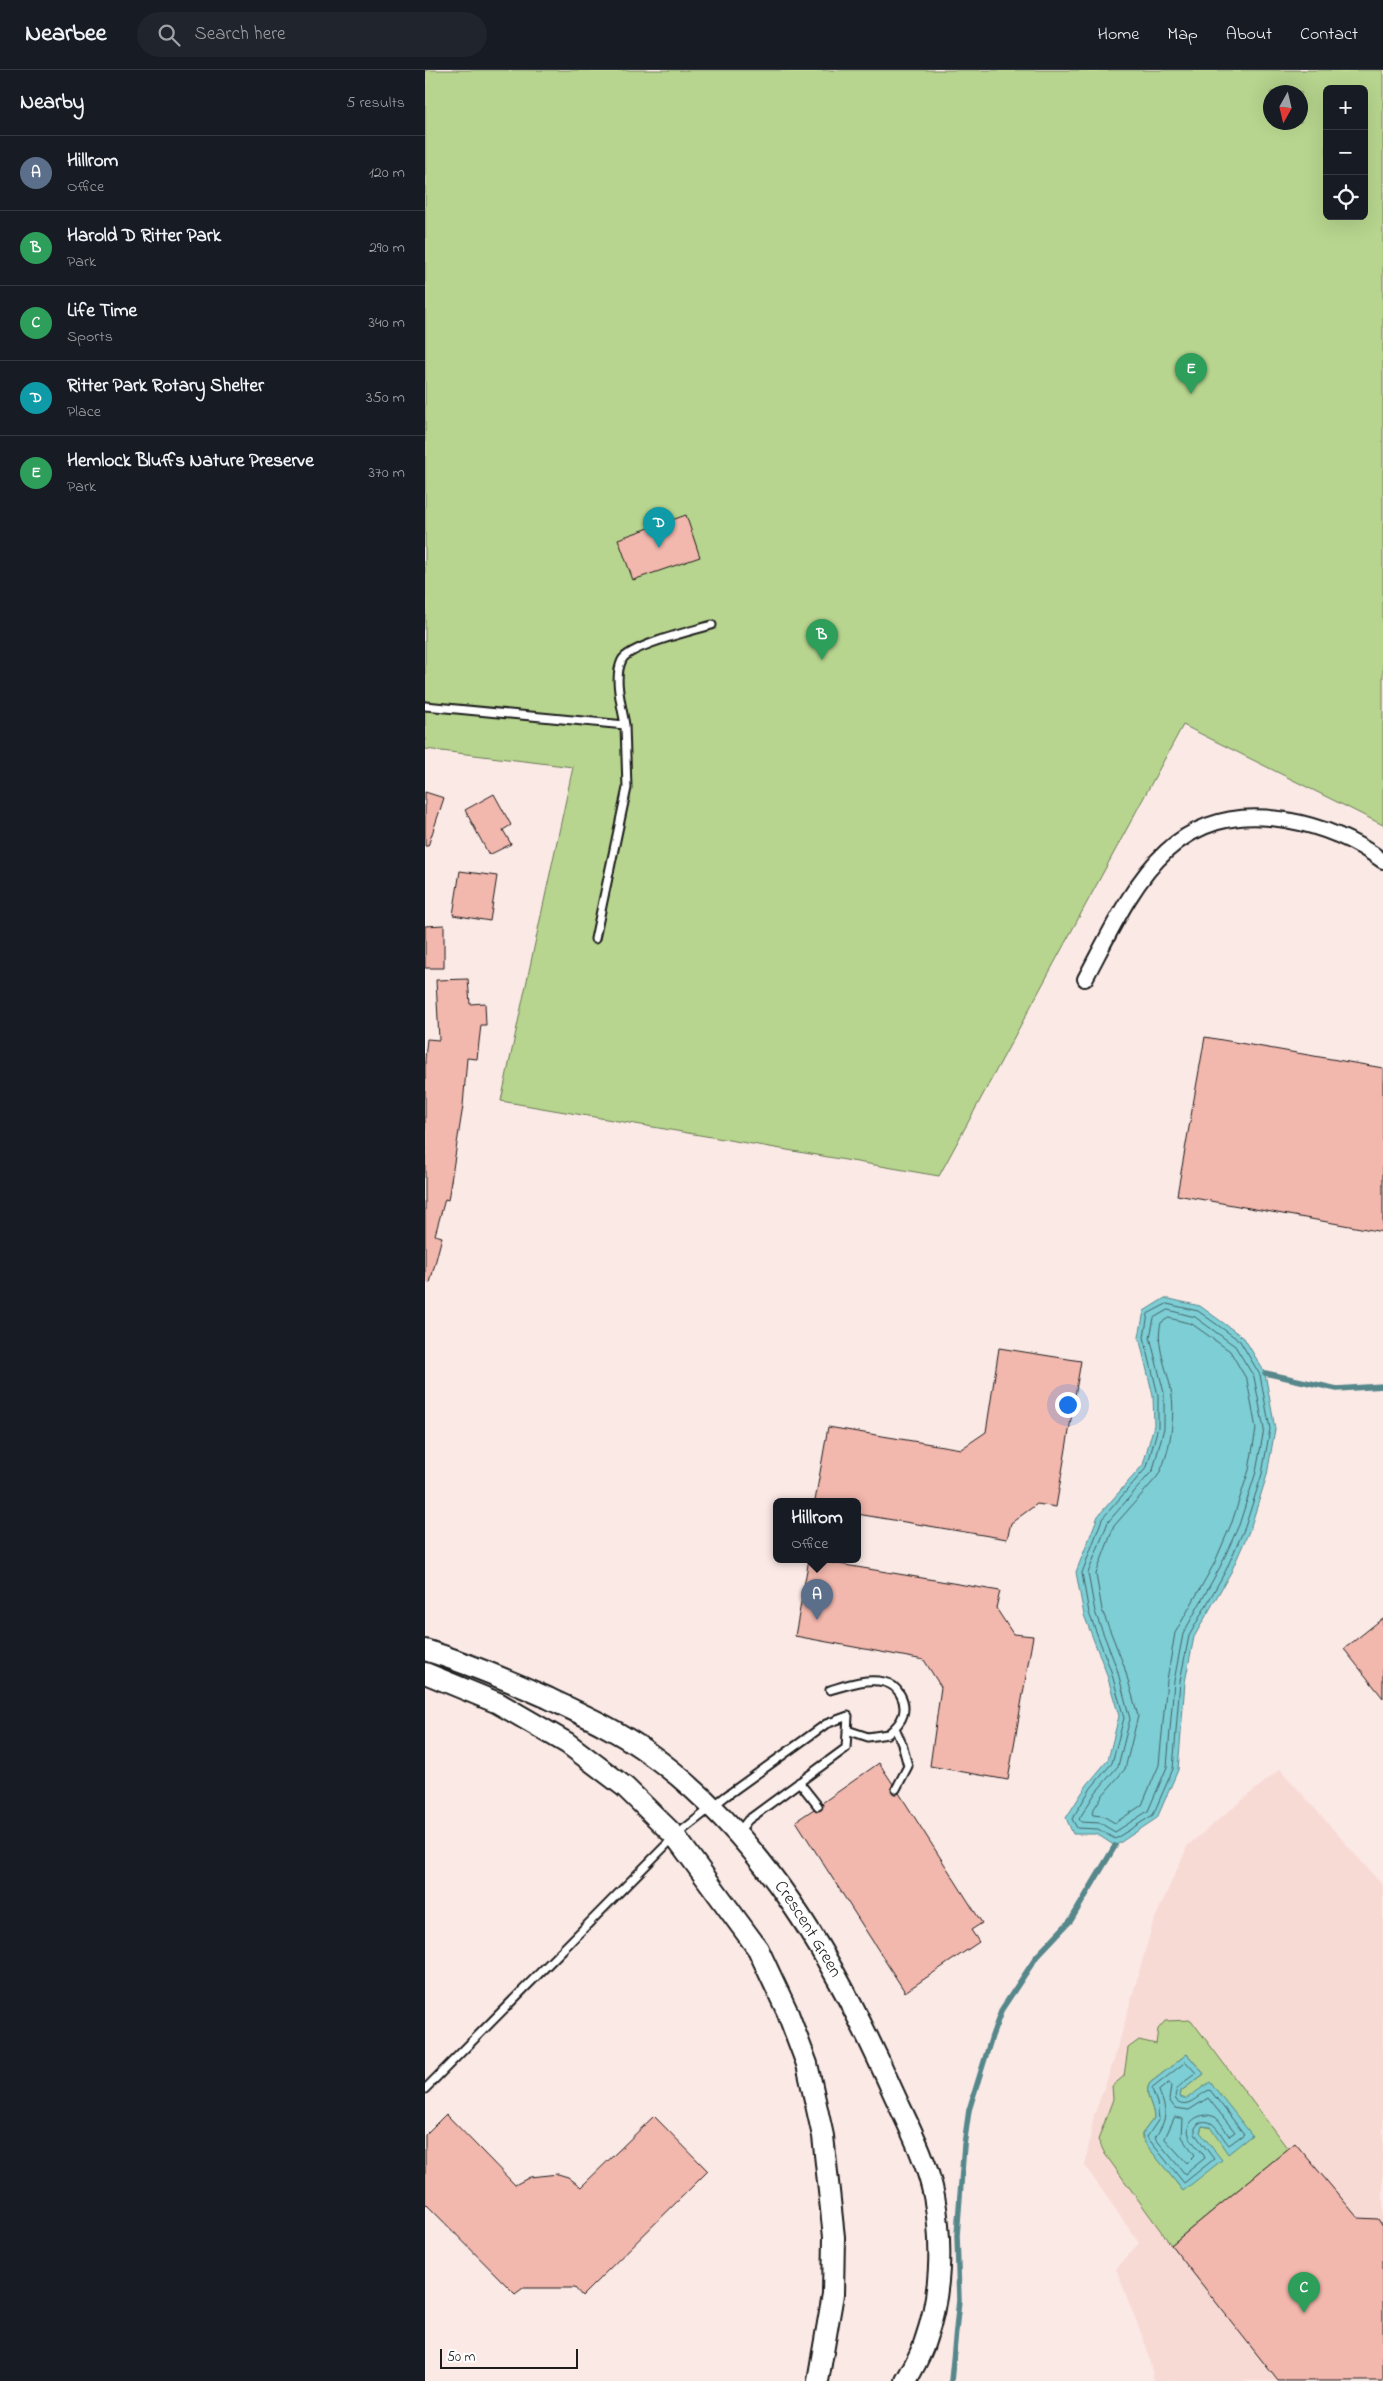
<!DOCTYPE html>
<meta charset="utf-8">
<style>
:root{--surface:#171b24;--page:#20242c;--text:#f1f3f6;--muted:#9ea1a6;--line:#363941;--accent:#d1495b}
body{margin:0;font-family:"Indie Flower",sans-serif;background:var(--page);color:var(--text)}
.controls{position:absolute;right:15px;top:15px;display:grid;overflow:hidden;border-radius:8px;box-shadow:0 5px 20px #0002}
.controls button{width:45px;height:45px;display:grid;place-items:center;padding:0;border:0;border-bottom:1px solid var(--line);background:var(--surface);color:var(--text);font:25px sans-serif}
.compass{position:absolute;left:838px;top:15px;width:45px;height:45px;border-radius:50%;background:var(--surface);box-shadow:0 5px 20px #0002;rotate:188deg}
.scale{position:absolute;left:15px;bottom:12px;width:138px;box-sizing:border-box;padding-left:5px;border:2px solid #1c1c1c;border-top:0;font-size:14px;line-height:18px;white-space:nowrap;color:#1c1c1c;-webkit-text-stroke:4px #fff;paint-order:stroke}
.you{position:absolute;left:642px;top:1334px;width:18px;height:18px;margin:-12px;border:4px solid #fff;border-radius:50%;background:#1a73e8;box-shadow:0 0 0 8px #1a73e833}
.badge{display:grid;place-items:center;width:32px;height:32px;border-radius:50%;background:var(--accent);color:#fff;font-size:16px;font-weight:700}
.pin{position:absolute;translate:-50% -41px;filter:drop-shadow(0 1px 2px #0008)}
.pin::after{content:'';position:absolute;top:26px;width:18px;height:15px;background:inherit;clip-path:polygon(0 0,100% 0,50% 100%)}
.popup{position:absolute;left:348px;top:1428px;width:88px;height:65px;box-sizing:border-box;display:grid;place-content:center;border-radius:8px;background:var(--surface);filter:drop-shadow(0 1px 4px #0005);font-size:16px;white-space:nowrap;color:var(--muted)}
.popup b{font-size:19px;color:var(--text)}
.popup::after{content:'';position:absolute;left:50%;top:100%;margin-left:-10px;border:10px solid transparent;border-top-color:var(--surface)}
.list{margin:0;padding:0;list-style:none}
h2{display:flex;justify-content:space-between;align-items:center;height:65px;margin:0;padding:0 20px;font-size:21px}
h2 small{font-size:16px;font-weight:400;color:var(--muted)}
.list li{display:grid;grid-template-columns:32px 1fr auto;gap:15px;align-items:center;box-sizing:border-box;height:75px;padding:0 20px;border-top:1px solid var(--line)}
.list b{display:block;font-size:19px;white-space:nowrap}
.list p{margin:0;font-size:16px;white-space:nowrap;color:var(--muted)}
.list em{font-size:16px;font-style:normal;color:var(--muted)}
.icon{flex:none;width:28px;height:28px;fill:none;stroke:currentColor;stroke-width:2;stroke-linecap:round;stroke-linejoin:round}
.map{position:relative;flex:none;width:958px;height:2311px;overflow:hidden}
header{display:flex;align-items:center;gap:30px;box-sizing:border-box;height:70px;padding:0 25px;background:var(--surface);border-bottom:1px solid var(--line)}
header strong{font-size:24px}
nav{display:flex;gap:28px;margin-inline-start:auto;font-size:18px}
.search{width:350px;height:45px;background:var(--page);display:flex;align-items:center;gap:12px;box-sizing:border-box;padding:0 18px;border-radius:28px;color:var(--muted);font-size:19px}
main{display:flex}
aside{flex:1;background:var(--surface)}
.map>svg:first-child{display:block}
.built{fill:#f8dad5}
.green{fill:#b7d58e;stroke:#6a7855;fill-rule:evenodd}
.water{fill:#7dced5;stroke:#56878b}
.lines{fill:none;stroke-linecap:round;stroke-linejoin:round}
.shore{stroke:#436366;stroke-width:1}
.stream{stroke:#56878b;stroke-width:5.5}
.building{fill:#f2b7ad;stroke:#1c1c1c}
.lane-casing{stroke:#1c1c1c;stroke-width:11}
.street-casing{stroke:#1c1c1c;stroke-width:18}
.secondary-casing{stroke:#1c1c1c;stroke-width:24}
.lane{stroke:#fff;stroke-width:7}
.street{stroke:#fff;stroke-width:14}
.secondary{stroke:#fff;stroke-width:20}
.labels{text-anchor:middle;dominant-baseline:central;stroke-width:4;stroke-linejoin:round;paint-order:stroke}
.street-label{font-size:18px;fill:#1c1c1c;stroke:#fff}
</style>
<header>
<strong>Nearbee</strong>
<div class="search"><svg class="icon" aria-label="search" viewBox="0 0 24 24"><circle cx="10" cy="10" r="6"/><path d="M15 15l6 6"/></svg>Search here</div>
<nav><a>Home</a><a>Map</a><a>About</a><a>Contact</a></nav>
</header>
<main>
<aside>
<h2>Nearby<small>5 results</small></h2>
<ul class="list">
<li><span class="badge" style="background:#5c6f8a">A</span><div><b>Hillrom</b><p>Office</p></div><em>120 m</em></li>
<li><span class="badge" style="background:#2e9e5b">B</span><div><b>Harold D Ritter Park</b><p>Park</p></div><em>290 m</em></li>
<li><span class="badge" style="background:#2e9e5b">C</span><div><b>Life Time</b><p>Sports</p></div><em>340 m</em></li>
<li><span class="badge" style="background:#0f9aa8">D</span><div><b>Ritter Park Rotary Shelter</b><p>Place</p></div><em>350 m</em></li>
<li><span class="badge" style="background:#2e9e5b">E</span><div><b>Hemlock Bluffs Nature Preserve</b><p>Park</p></div><em>370 m</em></li>
</ul>
</aside>
<div class="map">
<svg width="958" height="2311" viewBox="0 0 958 2311">
<rect width="100%" height="100%" fill="#fbe9e6"/>
<filter id="ink" filterUnits="userSpaceOnUse"><feTurbulence type="fractalNoise" baseFrequency=".02" numOctaves="2"/><feDisplacementMap in="SourceGraphic" scale="10" xChannelSelector="R" yChannelSelector="G"/><feConvolveMatrix kernelMatrix="1 2 1 2 8 2 1 2 1" color-interpolation-filters="sRGB"/></filter>
<g filter="url(#ink)">
<path class="built" d="M855 1699 958 1816V2311H729L721 2276 691 2199 714 2173 660 2096 669 2045 689 1990 728 1853 763 1775Z"/>
<path class="green" d="M0 0H958V755L758 655 514 1106 76 1031 148 697 0 679ZM902 19H939V146H902ZM846 22H876V52H846Z
M766 1950 863 2079 746 2175 680 2084 673 2070 688 2029 687 2016 699 2006 703 1978 714 1970 731 1974 733 1959 740 1951ZM762 1984 779 2004 756 2021 755 2027 826 2065 777 2056 758 2121 717 2068V2064L729 2048C729 2035 718 2024 725 2013Z"/>
<path class="water" d="M740 1228 775 1236 819 1268 840 1303 850 1359 842 1405 825 1459 806 1502 769 1567 760 1612 753 1700 732 1748 690 1776 672 1764H648L641 1748 662 1715 683 1690 694 1646 681 1602 659 1545 651 1502 673 1446 718 1395 729 1355 728 1326 714 1267 719 1241Z
M762 1984 779 2004 756 2021 755 2027 761 2029 785 2012 827 2065 803 2084 785 2057 777 2056 775 2062 797 2090 758 2121 720 2073 717 2064 729 2048C729 2035 718 2024 725 2013Z"/>
<g class="lines">
<path class="shore" d="M742 1234 773 1241 815 1271 835 1305 845 1359 837 1404 820 1457 801 1500 764 1566 755 1611 748 1699 728 1745 690 1769 673 1759 652 1758 647 1749 666 1718 687 1693 699 1648 686 1601 664 1543 657 1503 677 1449 722 1397 733 1357V1325L719 1267 723 1244Z
M743 1240 770 1247 810 1276 829 1307 839 1359 831 1402 814 1455 795 1497 758 1564 749 1611 742 1697 723 1741 690 1762 675 1753 656 1752 654 1749 671 1722 693 1696 705 1649 692 1599 670 1542 663 1503 683 1452 728 1400 739 1358V1323L725 1267 729 1248Z
M744 1248 767 1254 805 1281 822 1310 831 1359 824 1400 807 1452 789 1494 750 1563 742 1610 734 1695 717 1735 690 1753 678 1746 668 1745 667 1742 677 1726 700 1699 713 1646 699 1596 677 1540 671 1504 689 1456 732 1407C745 1387 751 1343 746 1320 742 1298 730 1275 736 1253Z
M761 1992 771 2003C762 2011 747 2017 751 2030 763 2041 774 2023 785 2020L819 2064 804 2075C795 2066 790 2046 774 2053L770 2058V2064L789 2089 759 2113 722 2067 734 2049 732 2033 727 2019Z
M744 2013 746 2016 744 2030 750 2038 764 2040 783 2028 810 2062 804 2066C800 2060 796 2051 790 2047 778 2041 759 2050 764 2065 767 2074 777 2080 780 2088L760 2104 730 2068C742 2048 743 2043 734 2021Z
M750 2047 758 2049 757 2067 770 2085 762 2093 740 2069Z"/>
<path class="stream" d="M840 1303 912 1319 958 1316
M526 2311 534 2230 532 2165 539 2075 544 2040 567 1966 577 1939 612 1886 646 1850 690 1776"/>
</g>
<path class="building" d="M261 445 275 487 208 510 193 469Z
M0 722 19 728 3 776H0Z
M69 724 86 755 78 760 86 774 64 785 40 740Z
M35 801 72 806 65 851 28 845Z
M19 855V898H0V856Z
M43 909 45 934 60 933 61 955H56L52 989 42 988 38 1036 23 1130 20 1129 10 1165 17 1167 5 1213 0 1212V989L2 969 14 970 11 910Z
M780 967 958 998V1162L752 1125Z
M574 1278 656 1291 631 1437 612 1434 586 1453 582 1469 432 1444V1431H390L403 1357 536 1379 561 1362Z
M384 1489 575 1521 571 1538 588 1564 608 1566 583 1710 505 1696 516 1617 499 1590 370 1566Z
M958 1548V1628L919 1579Z
M454 1693 468 1714 467 1722 474 1723 557 1853 546 1860 554 1872 480 1922 371 1751 389 1739 396 1740 397 1733Z
M21 2044 90 2115 105 2107 133 2104 143 2107 156 2117 229 2046 283 2101 157 2226 150 2218H98L90 2224 0 2133V2065Z
M870 2073 933 2148 953 2149 958 2157V2311H853L746 2175Z"/>
<g class="lines">
<g class="lane-casing">
<path id="lane" d="M0 636 200 655 202 718 170 869
M200 655C197 636 188 608 197 590 204 576 269 560 287 555
M405 1620C422 1615 441 1608 459 1612 473 1615 482 1631 478 1645 476 1652 469 1659 463 1664L443 1667 422 1660
M470 1658 477 1674 483 1696 471 1719
M374 1712 393 1736
M0 2019 250 1766 301 1726 401 1654 423 1646 421 1678 323 1750 313 1763"/>
</g>
<g class="street-casing">
<path id="street" d="M660 909C707 821 742 730 861 750 895 756 930 770 958 791"/>
</g>
<g class="secondary-casing">
<g id="secondary">
<path id="s1" d="M0 1580C42 1593 83 1610 123 1628 156 1644 188 1658 218 1679 338 1763 410 1891 468 2022 483 2055 502 2090 509 2126 518 2174 516 2226 500 2271 496 2285 488 2298 481 2311"/>
<path d="M0 1603 73 1633 142 1673 200 1717 250 1766 333 1879 362 1941 382 1994 398 2066 409 2167 408 2224 393 2311"/>
</g>
</g>
<use href="#lane" class="lane"/>
<use href="#street" class="street"/>
<use href="#secondary" class="secondary"/>
</g>
</g>
<g class="labels">
<g class="street-label">
<text stroke="none"><textPath href="#s1" startOffset="486">Crescent Green</textPath></text>
</g>
</g>
</svg>
<div class="controls">
<button>+</button>
<button>−</button>
<button><svg class="icon" aria-label="locate" viewBox="0 0 24 24"><circle cx="12" cy="12" r="6"/><path d="M12 2v4M12 18v4M2 12h4M18 12h4"/></svg></button>
</div>
<svg class="compass" viewBox="-18 -18 36 36"><path d="M0-13l5 13h-10z" fill="#e53935"/><path d="M0 13l5-13h-10z" fill="#9ea1a6"/></svg>
<div class="scale">50 m</div>
<div class="you"></div>
<div class="pin badge" style="left:392px;top:1550px;background:#5c6f8a">A</div>
<div class="popup"><b>Hillrom</b>Office</div>
<div class="pin badge" style="left:397px;top:590px;background:#2e9e5b">B</div>
<div class="pin badge" style="left:879px;top:2243px;background:#2e9e5b">C</div>
<div class="pin badge" style="left:234px;top:478px;background:#0f9aa8">D</div>
<div class="pin badge" style="left:766px;top:324px;background:#2e9e5b">E</div>
</div>
</main>
